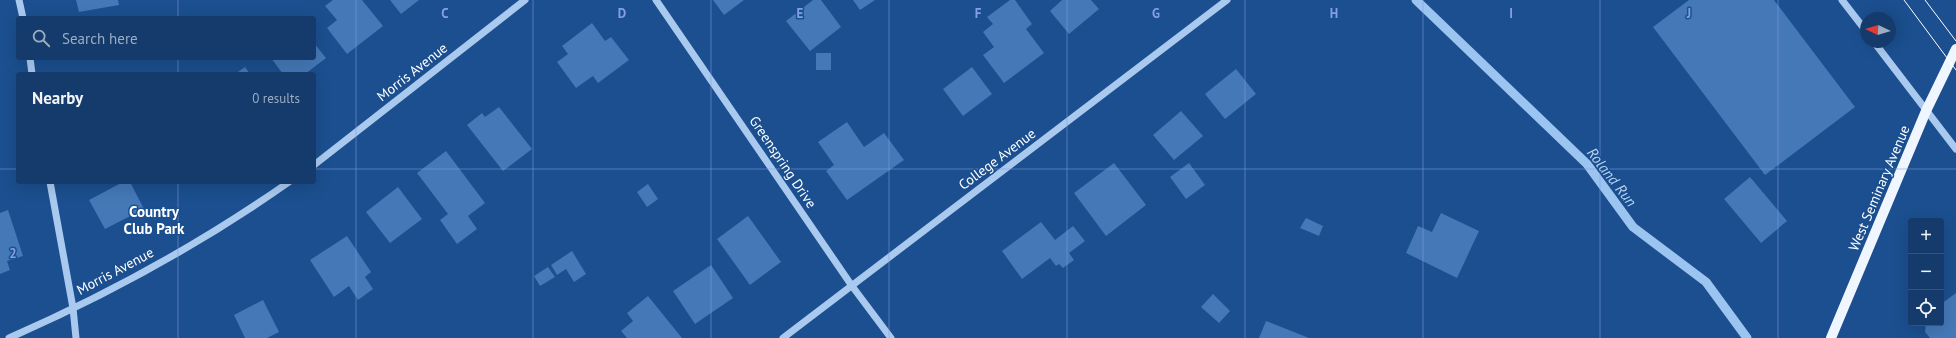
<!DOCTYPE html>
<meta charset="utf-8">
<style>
:root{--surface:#143b6b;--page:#214673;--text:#f1f3f6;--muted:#9dadc1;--line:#33557e}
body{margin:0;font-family:"PT Sans",sans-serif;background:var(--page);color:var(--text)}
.controls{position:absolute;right:12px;bottom:12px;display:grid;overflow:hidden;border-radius:4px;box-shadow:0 4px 16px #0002}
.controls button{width:36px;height:36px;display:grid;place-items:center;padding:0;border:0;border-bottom:1px solid var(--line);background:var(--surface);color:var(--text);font:20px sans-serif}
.compass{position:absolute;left:1860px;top:12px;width:36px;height:36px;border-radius:50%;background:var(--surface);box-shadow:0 4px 16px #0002;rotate:274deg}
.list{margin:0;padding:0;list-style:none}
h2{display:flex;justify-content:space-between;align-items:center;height:52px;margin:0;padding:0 16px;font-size:17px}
h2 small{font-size:13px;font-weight:400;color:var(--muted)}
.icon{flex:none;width:22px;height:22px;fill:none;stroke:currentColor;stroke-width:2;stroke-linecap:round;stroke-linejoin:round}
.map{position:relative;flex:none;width:1956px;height:338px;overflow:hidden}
.search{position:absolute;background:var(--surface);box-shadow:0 4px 16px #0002;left:16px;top:16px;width:300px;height:44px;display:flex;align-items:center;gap:10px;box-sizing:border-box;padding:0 14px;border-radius:4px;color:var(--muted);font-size:15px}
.panel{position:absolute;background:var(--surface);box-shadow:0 4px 16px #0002;left:16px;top:72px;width:300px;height:112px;border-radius:4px}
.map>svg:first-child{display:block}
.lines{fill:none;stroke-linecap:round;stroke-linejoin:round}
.stream{stroke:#9cc4f0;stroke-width:9}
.building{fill:#4478b7}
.minor{stroke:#a9c9ee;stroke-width:7}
.major{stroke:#f0f6ff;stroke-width:10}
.tram{stroke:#fff;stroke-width:1}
.grid{fill:none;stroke:#839eea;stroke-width:1;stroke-opacity:0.55}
.labels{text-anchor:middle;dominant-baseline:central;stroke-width:3;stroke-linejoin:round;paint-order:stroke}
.street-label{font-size:14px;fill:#fff;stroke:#1b4f8f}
.water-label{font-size:15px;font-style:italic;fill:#b5d3f5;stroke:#1b4f8f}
.neighbourhood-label{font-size:15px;font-weight:bold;fill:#fff;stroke:#1b4f8f}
.grid-label{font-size:13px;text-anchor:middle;font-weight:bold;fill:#839eea;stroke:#1b4f8f;stroke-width:3;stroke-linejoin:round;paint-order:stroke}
</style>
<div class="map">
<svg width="1956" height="338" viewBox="0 0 1956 338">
<rect width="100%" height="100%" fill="#1b4f8f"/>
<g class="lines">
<path class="stream" d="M1416 0 1587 164 1633 227 1706 282 1747 338"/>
</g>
<path class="building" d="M76 0H118L119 5 79 12Z
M333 0H362L383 26 347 54 327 28 337 20 325 6Z
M390 0H419L401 14Z
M713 0H744L724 15Z
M813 0H821L841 27 810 51 786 21Z
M853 0H875L860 10Z
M1010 0H1015L1032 24 1026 29 1044 53 1004 83 983 55 994 47 983 32 993 24 987 17Z
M1062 0H1091L1099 9 1069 34 1050 11Z
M1689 0H1774L1855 107 1765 175 1653 27Z
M592 23 605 41 611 37 629 60 598 83 593 76 576 88 557 62 568 54 562 46Z
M314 43 326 58 305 74H283L271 58H314Z
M816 53H831V70H816Z
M245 67 250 74H235Z
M972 67 992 94 963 116 943 89Z
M1236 69 1256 94 1225 119 1205 94Z
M499 107 532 149 503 171 467 125 482 113 485 117Z
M1181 111 1203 136 1174 160 1153 135Z
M847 122 864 147 884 133 904 160 847 200 826 171 834 165 818 142Z
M446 151 485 203 468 216 477 229 457 244 440 220 448 214 417 173Z
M1114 163 1146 205 1106 236 1074 193Z
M1189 163 1205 185 1186 199 1170 177Z
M1750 177 1787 221 1761 243 1724 199Z
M123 182H130L144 209 105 229 89 200Z
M648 184 658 199 647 207 637 192Z
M398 187 422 219 390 243 366 212Z
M8 210 23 256 7 261 10 270 0 274V213Z
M1441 213 1479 231 1457 278 1406 253 1418 226 1432 232Z
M748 216 781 262 750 285 717 239Z
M1306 218 1323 226 1319 236 1300 228Z
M1041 222 1055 240 1073 226 1085 241 1069 253 1074 260 1063 268 1059 264 1056 266 1050 258 1022 279 1002 251Z
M347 236 371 272 365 277 373 289 358 300 349 286 334 297 310 260Z
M572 251 586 274 574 282 566 269 557 275 551 265Z
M711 265 733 298 695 324 673 291Z
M548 267 555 277 540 286 534 276Z
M1956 293V338H1930L1925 332 1926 323H1941V304Z
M1213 294 1230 311 1219 323 1201 307Z
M648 296 682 338H627L621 331 633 321 627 313Z
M263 300 279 332 267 338H245L234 315Z
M1266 321 1309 338H1259Z"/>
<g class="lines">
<path class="minor" d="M19 0 23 18
M656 0 852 286 891 338
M1842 0 1866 31
M1874 42 1956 149
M30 58 32 74
M314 165 525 0
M50 182 73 308 76 338
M9 338C107 295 202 243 289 182
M783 338 1227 0"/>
<path class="major" d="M1831 338 1926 111 1956 49"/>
<path class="tram" d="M1904 0 1956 70
M1925 0 1956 41"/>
</g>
<path class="grid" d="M178 0V18M356 0V338M533 0V338M711 0V338M889 0V338M1067 0V338M1245 0V338M1423 0V338M1600 0V338M1778 0V338M178 58V74M0 169H18M314 169H1956M178 182V338"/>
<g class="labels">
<g class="street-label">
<text transform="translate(412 72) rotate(-38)">Morris Avenue</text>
<text transform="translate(997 159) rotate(-37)">College Avenue</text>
<text transform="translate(783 162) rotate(56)">Greenspring Drive</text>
<text transform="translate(1879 188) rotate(-67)">West Seminary Avenue</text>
<text transform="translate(115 271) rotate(-28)">Morris Avenue</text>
</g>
<g class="water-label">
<text transform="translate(1612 177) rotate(52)">Roland Run</text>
</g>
<g class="neighbourhood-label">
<text x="154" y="211">Country<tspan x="154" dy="17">Club Park</tspan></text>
</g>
</g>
<g class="grid-label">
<text x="445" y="18">C</text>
<text x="622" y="18">D</text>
<text x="800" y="18">E</text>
<text x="978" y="18">F</text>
<text x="1156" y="18">G</text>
<text x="1334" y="18">H</text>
<text x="1511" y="18">I</text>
<text x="1689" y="18">J</text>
<text x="13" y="258">2</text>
</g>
</svg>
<div class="controls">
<button>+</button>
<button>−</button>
<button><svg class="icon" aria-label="locate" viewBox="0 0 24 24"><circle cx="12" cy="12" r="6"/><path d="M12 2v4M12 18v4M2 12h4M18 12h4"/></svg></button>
</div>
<svg class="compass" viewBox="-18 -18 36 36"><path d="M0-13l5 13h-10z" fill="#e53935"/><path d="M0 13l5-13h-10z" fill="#9dadc1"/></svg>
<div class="search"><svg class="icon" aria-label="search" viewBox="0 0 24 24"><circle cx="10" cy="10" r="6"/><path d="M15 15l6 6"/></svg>Search here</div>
<section class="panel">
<h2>Nearby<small>0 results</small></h2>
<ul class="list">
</ul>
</section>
</div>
